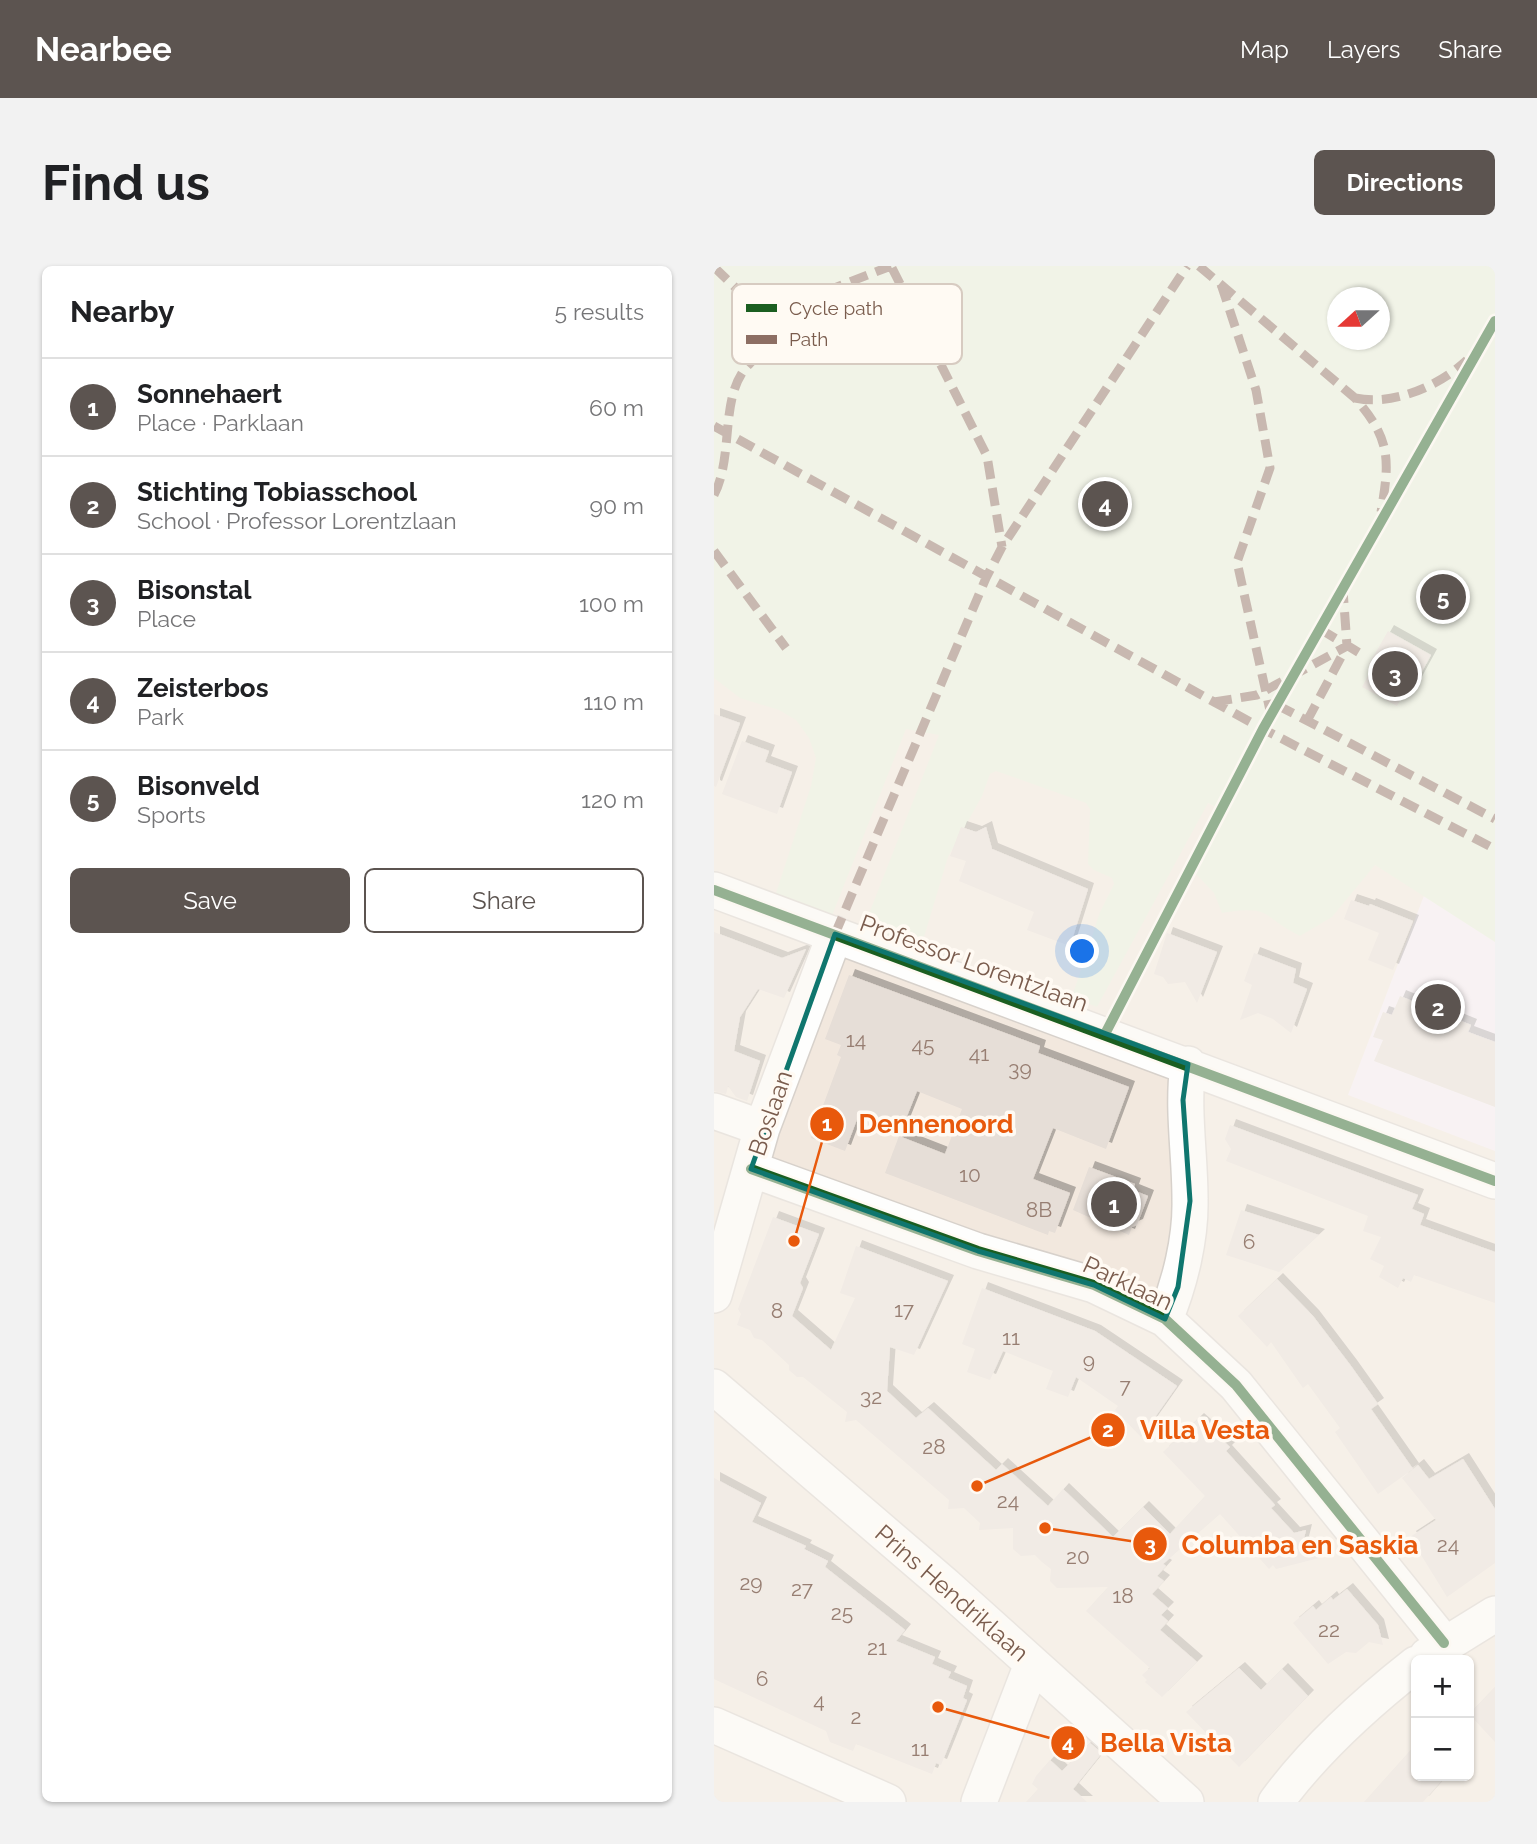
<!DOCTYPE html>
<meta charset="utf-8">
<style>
:root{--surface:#fff;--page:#f2f2f2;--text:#202124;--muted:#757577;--line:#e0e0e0;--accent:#5c5450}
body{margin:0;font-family:Raleway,sans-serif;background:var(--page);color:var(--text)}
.controls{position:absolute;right:21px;bottom:21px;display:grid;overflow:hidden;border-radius:10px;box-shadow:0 2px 5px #0004}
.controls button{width:63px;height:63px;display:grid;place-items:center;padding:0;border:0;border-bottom:2px solid var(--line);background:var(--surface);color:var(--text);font:35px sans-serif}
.compass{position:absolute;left:613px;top:21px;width:63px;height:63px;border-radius:50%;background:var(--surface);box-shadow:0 2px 5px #0004;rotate:249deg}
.you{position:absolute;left:369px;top:686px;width:24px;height:24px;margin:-18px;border:5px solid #fff;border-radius:50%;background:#1a73e8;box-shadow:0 0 0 10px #1a73e833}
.badge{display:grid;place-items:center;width:46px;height:46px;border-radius:50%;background:var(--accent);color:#fff;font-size:23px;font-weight:700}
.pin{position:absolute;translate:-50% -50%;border:4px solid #fff;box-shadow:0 2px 7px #0006}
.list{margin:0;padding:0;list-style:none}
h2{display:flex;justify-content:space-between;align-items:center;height:91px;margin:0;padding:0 28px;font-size:30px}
h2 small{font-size:23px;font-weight:400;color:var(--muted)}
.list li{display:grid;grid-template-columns:46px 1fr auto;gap:21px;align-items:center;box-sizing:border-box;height:98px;padding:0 28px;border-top:2px solid var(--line)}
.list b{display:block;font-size:26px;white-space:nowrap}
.list p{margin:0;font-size:23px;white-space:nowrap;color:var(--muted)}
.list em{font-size:23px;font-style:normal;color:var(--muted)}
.actions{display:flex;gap:14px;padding:21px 28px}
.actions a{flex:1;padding:16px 0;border:2px solid var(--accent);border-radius:10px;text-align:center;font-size:24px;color:var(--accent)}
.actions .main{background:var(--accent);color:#fff}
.map{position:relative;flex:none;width:781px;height:1536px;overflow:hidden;border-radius:10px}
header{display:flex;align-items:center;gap:42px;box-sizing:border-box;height:98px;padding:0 35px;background:var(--accent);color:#fff}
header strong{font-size:33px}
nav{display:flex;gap:38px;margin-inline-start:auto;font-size:24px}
.intro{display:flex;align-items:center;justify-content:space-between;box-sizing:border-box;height:168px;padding:0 42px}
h1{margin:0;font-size:49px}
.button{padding:18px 32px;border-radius:10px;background:var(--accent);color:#fff;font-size:24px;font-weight:700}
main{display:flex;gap:42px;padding:0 42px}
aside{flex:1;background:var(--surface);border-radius:10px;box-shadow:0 2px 5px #0004}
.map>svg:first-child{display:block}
.residential{fill:#f2e8de;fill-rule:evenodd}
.education{fill:#f6eef6}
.green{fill:#e7f0db;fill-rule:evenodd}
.building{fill:#e6ded7;filter:url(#shadow)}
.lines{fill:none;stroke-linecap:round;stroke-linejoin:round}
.minor-casing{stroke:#d7d1cb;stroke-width:38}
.minor{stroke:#fefefd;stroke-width:35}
.quiet{stroke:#8d6e63;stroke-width:9;stroke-dasharray:18 9;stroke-linecap:butt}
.cycleway-casing{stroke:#fffaf3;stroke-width:15}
.cycleway{stroke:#1b5e20;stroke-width:10}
.marked{fill:none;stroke:#0f766e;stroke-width:5;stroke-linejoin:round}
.labels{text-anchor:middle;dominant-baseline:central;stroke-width:7;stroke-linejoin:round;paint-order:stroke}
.number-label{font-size:21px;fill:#977e72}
.street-label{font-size:24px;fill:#7a5c4d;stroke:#fffaf3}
.key{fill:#fffaf3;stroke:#d7cbc1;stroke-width:2}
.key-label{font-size:19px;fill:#7a5c4d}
.leader{fill:none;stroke:#e8590c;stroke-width:2.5}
.callout-dot{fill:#e8590c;stroke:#fffaf3;stroke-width:2.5}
.mark-label{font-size:21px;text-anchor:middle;font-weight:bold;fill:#fff}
.callout-label{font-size:26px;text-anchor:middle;font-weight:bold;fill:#e8590c;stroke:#fffaf3;stroke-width:7;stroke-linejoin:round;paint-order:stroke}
</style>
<header>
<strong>Nearbee</strong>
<nav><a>Map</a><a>Layers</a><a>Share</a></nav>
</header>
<div class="intro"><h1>Find us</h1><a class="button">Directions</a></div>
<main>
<aside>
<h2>Nearby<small>5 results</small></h2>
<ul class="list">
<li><span class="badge">1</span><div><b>Sonnehaert</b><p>Place · Parklaan</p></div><em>60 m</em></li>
<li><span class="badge">2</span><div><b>Stichting Tobiasschool</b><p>School · Professor Lorentzlaan</p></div><em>90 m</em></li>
<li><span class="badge">3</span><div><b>Bisonstal</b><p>Place</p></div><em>100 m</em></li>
<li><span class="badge">4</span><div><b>Zeisterbos</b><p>Park</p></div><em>110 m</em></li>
<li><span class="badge">5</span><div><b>Bisonveld</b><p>Sports</p></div><em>120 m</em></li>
</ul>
<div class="actions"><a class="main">Save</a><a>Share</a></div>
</aside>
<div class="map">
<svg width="781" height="1536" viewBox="0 0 781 1536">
<defs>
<filter id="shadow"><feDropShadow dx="6" dy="-6" stdDeviation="0" flood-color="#0004"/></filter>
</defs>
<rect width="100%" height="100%" fill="#f9f5f0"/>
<path class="residential" d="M0 403 485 532 632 613 661 599 781 646V1536H0ZM702 1394H755V1510H702Z"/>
<path class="education" d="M711 627 781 653V885L634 829Z"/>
<path class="green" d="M0 0H781V676L661 599 618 651 586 670C546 650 559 639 508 647L500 627 481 607 514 548 494 537 383 741 358 731 386 646 400 618 398 612 380 604 374 598 376 543 372 537 282 505 276 508 268 530 234 591 204 691 147 668 225 469 192 463 117 652 61 630 97 520 102 492 95 472 82 454 65 444 26 432 0 412ZM624 32H666V74H624Z"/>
<path class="building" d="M674 365 717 389 699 422 694 419 683 440 648 421 659 400 655 398Z
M0 448 26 457 2 521 0 520Z
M28 475 55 485 51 496 78 506 63 548 8 528Z
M247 561 262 566 272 561 278 583 374 623 356 680 313 664 320 646 245 615 252 595 236 590Z
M637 634 655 640 656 638 699 655 679 704 654 694 665 667 630 653Z
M0 666 68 692 92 683 70 732 44 723 26 751 20 785 46 795 33 835 22 831 14 820 12 828 0 825Z
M453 667 503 686 483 737 471 716 454 718 449 711 440 708Z
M540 687 582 703 579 717 593 723 577 767 559 753 544 747 526 754 538 719 530 715Z
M135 709 326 780 324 787 415 821 392 883 339 862 319 913 356 927 341 967 335 965 334 969 171 907 185 870 231 888 248 843 203 825 187 865 145 848 131 885 97 872 127 791 123 789 127 779 111 773Z
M686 730 757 759 754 766 781 776V841L660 795 669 774 659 771 669 746 678 749Z
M516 859 704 929 698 943 710 948 706 959 781 986V1037L700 1009 697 1016 689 1012 684 1022 665 1011 670 1000 656 993 667 971 649 965 654 950 512 895 517 883 511 873Z
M375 901 421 918 419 924 434 930 423 959 418 961 415 969 359 944Z
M527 944 605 969 565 1006 512 989Z
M59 951 105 968 86 1017 89 1022 78 1050 117 1084 141 1032 126 1027 142 980 234 1015 200 1089 176 1081 173 1125 202 1152 214 1142 282 1204 288 1198 334 1240 349 1223 399 1271 429 1241 456 1268 491 1230 449 1186 484 1153 516 1181 512 1185 561 1239 557 1242 580 1267 592 1264 589 1276 605 1292 562 1303 559 1299 555 1303 506 1248 449 1298 452 1300 443 1310 450 1315 438 1328 454 1342 447 1349 454 1355 446 1364 483 1396 448 1431 431 1416 433 1414 428 1409 436 1402 372 1345 394 1321 343 1322 336 1315 337 1303 328 1296 321 1289 307 1290 299 1283V1262L265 1264 266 1257 250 1242 234 1243 235 1234 142 1154 131 1156 133 1146 89 1111H83L75 1104V1099L48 1074 40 1072 36 1064 23 1059 27 1048 24 1043Z
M563 1013 599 1050 637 1100 664 1138 657 1143 699 1203 664 1228 621 1166 626 1162 594 1118 589 1122 557 1076 553 1081 524 1050Z
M268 1022 381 1065 463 1120 427 1171 401 1144 404 1140 362 1111 354 1131 332 1123 339 1105 289 1085 276 1114 253 1106 261 1083 248 1078Z
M749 1193 781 1243V1297L733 1331 696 1271 722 1254 688 1212 704 1199 715 1213Z
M0 1212 47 1237 38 1256 92 1280 90 1283 114 1295 111 1301 191 1364 182 1375 221 1391 218 1398 237 1406 234 1412 253 1420 249 1432 253 1434 227 1499 222 1497 218 1508 142 1478 139 1485 116 1476 112 1465 0 1413Z
M633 1323 664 1359 669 1379 655 1376 642 1387 632 1386 614 1398 579 1357 599 1340 602 1344 617 1331 619 1334Z
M525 1402 547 1424 568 1403 594 1430 525 1501 472 1446Z
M781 1421V1476L755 1448Z
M376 1477 388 1487 359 1523 373 1536H312L324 1523 318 1518 322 1510 336 1494 348 1505Z
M702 1478V1510H732L709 1536H650Z"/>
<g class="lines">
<g class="minor-casing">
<path id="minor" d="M0 624 781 915
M0 845 48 862
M37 903 264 985 380 1019 451 1053 522 1119 730 1377
M0 1029 48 862 121 668
M451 1053C466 1017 477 972 476 933 476 887 468 844 474 798
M0 1121 232 1320 472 1536
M713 1390 781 1348
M0 1459 174 1536
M265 1536 318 1398
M562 1536C601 1483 651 1438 702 1398"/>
</g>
<use href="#minor" class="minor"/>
<path class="quiet" d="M485 0 641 132C677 173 676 194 667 246
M0 1 50 49 177 0
M178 2 273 190 288 281
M507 18 542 124 556 202 523 296 557 449
M641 132C680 140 725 120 753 94
M0 160 549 463 781 583
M0 229C19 192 7 140 28 107 33 99 43 91 50 83V49
M0 285 72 382
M606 363 649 389
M500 436 543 429 633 380 629 324
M563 439 781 553
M593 455 633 380
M121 668 272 312 288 281 473 0"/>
<g class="cycleway-casing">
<path id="cycleway" d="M0 624 781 915
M391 768 549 463 781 55
M37 903 264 985 380 1019 451 1053 522 1119 730 1377"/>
</g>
<use href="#cycleway" class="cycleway"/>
</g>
<path d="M0 0H781V1536H0ZM121 668 474 798 469 834 476 935 464 1021 451 1053 380 1019 264 985 37 903Z" fill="#f9f5f0" fill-opacity=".55" fill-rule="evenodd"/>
<path class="marked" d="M121 668 474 798 469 834 476 935 464 1021 451 1053 380 1019 264 985 37 903Z"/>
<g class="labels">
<g class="number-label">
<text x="142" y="773">14</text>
<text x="209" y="778">45</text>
<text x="265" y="787">41</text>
<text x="306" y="802">39</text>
<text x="256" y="908">10</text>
<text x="325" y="943">8B</text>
<text x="535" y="975">6</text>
<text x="190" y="1043">17</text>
<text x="63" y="1044">8</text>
<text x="297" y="1071">11</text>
<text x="375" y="1094">9</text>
<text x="411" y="1119">7</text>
<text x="157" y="1130">32</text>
<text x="220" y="1180">28</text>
<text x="294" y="1234">24</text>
<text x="734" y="1278">24</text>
<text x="364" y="1290">20</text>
<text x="37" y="1316">29</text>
<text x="88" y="1322">27</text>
<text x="409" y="1329">18</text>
<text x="128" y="1346">25</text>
<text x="615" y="1363">22</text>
<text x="163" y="1381">21</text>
<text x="48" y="1412">6</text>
<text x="105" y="1434">4</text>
<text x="142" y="1450">2</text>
<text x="206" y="1482">11</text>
</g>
<g class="street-label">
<text transform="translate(260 697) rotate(20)">Professor Lorentzlaan</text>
<text transform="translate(56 847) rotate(-71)">Boslaan</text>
<text transform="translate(414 1017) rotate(25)">Parklaan</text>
<text transform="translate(238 1327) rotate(41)">Prins Hendriklaan</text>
</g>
</g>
<rect x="18" y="18" width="230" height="80" rx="10" class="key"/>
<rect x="32" y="38" width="31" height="8" fill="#1b5e20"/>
<rect x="32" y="69" width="31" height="9" fill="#8d6e63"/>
<g class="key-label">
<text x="75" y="49">Cycle path</text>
<text x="75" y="80">Path</text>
</g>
<path class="leader" d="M80 975L113 858M263 1220L394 1164M331 1262L436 1278M224 1441L354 1477"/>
<g class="callout-dot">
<circle cx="80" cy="975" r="7"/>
<circle cx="263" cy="1220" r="7"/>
<circle cx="331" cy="1262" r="7"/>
<circle cx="224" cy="1441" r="7"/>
<circle cx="113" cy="858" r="18"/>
<circle cx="394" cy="1164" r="18"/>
<circle cx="436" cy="1278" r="18"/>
<circle cx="354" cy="1477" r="18"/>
</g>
<g class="mark-label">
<text x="113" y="865">1</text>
<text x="394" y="1171">2</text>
<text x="436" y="1286">3</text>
<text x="354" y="1484">4</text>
</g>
<g class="callout-label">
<text x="222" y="867">Dennenoord</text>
<text x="491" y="1173">Villa Vesta</text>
<text x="586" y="1288">Columba en Saskia</text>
<text x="452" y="1486">Bella Vista</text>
</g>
</svg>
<div class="controls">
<button>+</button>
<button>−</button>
</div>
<svg class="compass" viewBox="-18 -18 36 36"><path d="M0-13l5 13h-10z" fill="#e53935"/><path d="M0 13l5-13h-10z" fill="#757577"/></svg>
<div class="you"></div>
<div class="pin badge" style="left:400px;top:938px">1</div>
<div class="pin badge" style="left:724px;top:741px">2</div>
<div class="pin badge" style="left:681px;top:408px">3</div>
<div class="pin badge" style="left:391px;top:238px">4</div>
<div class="pin badge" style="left:729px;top:331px">5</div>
</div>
</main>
